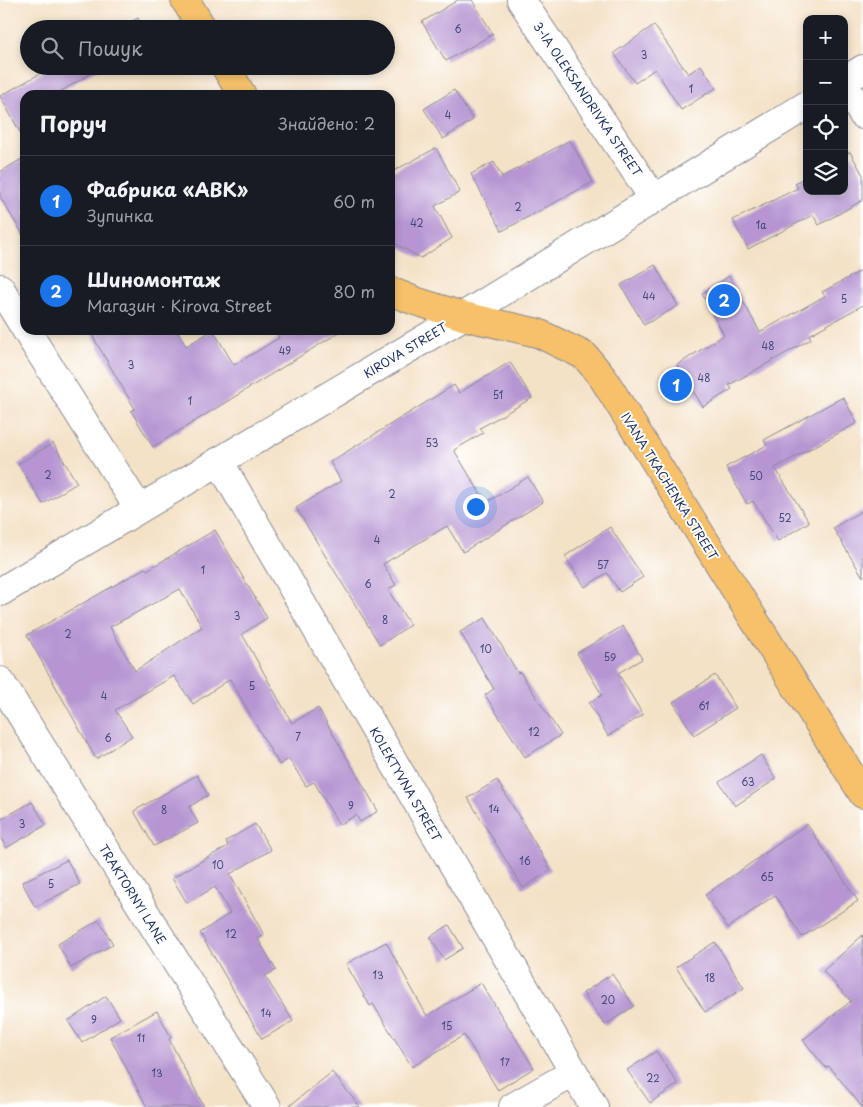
<!DOCTYPE html>
<html lang="uk">
<meta charset="utf-8">
<style>
:root{--surface:#171b24;--page:#242831;--text:#f1f3f6;--muted:#9ea1a6;--line:#363941;--accent:#1a73e8}
body{margin:0;font-family:"Playpen Sans",sans-serif;background:var(--page);color:var(--text)}
.controls{position:absolute;right:15px;top:15px;display:grid;overflow:hidden;border-radius:10px;box-shadow:0 2px 8px #0003}
.controls button{width:45px;height:45px;display:grid;place-items:center;padding:0;border:0;border-bottom:1px solid var(--line);background:var(--surface);color:var(--text);font:25px sans-serif}
.you{position:absolute;left:475px;top:506px;width:18px;height:18px;margin:-12px;border:4px solid #fff;border-radius:50%;background:#1a73e8;box-shadow:0 0 0 8px #1a73e833}
.badge{display:grid;place-items:center;width:32px;height:32px;border-radius:50%;background:var(--accent);color:#fff;font-size:16px;font-weight:700}
.pin{position:absolute;translate:-50% -50%;border:2px solid #fff;box-shadow:0 1px 5px #0006}
.list{margin:0;padding:0;list-style:none}
h2{display:flex;justify-content:space-between;align-items:center;height:65px;margin:0;padding:0 20px;font-size:21px}
h2 small{font-size:16px;font-weight:400;color:var(--muted)}
.list li{display:grid;grid-template-columns:32px 1fr auto;gap:15px;align-items:center;box-sizing:border-box;height:90px;padding:0 20px;border-top:1px solid var(--line)}
.list b{display:block;font-size:19px;white-space:nowrap}
.list p{margin:0;font-size:16px;white-space:nowrap;color:var(--muted)}
.list em{font-size:16px;font-style:normal;color:var(--muted)}
.icon{flex:none;width:28px;height:28px;fill:none;stroke:currentColor;stroke-width:2;stroke-linecap:round;stroke-linejoin:round}
.map{position:relative;flex:none;width:863px;height:1107px;overflow:hidden}
.search{position:absolute;background:var(--surface);box-shadow:0 2px 8px #0003;left:20px;top:20px;width:375px;height:55px;display:flex;align-items:center;gap:12px;box-sizing:border-box;padding:0 18px;border-radius:28px;color:var(--muted);font-size:19px}
.panel{position:absolute;background:var(--surface);box-shadow:0 2px 8px #0003;left:20px;top:90px;width:375px;height:245px;border-radius:15px}
.map>svg:first-child{display:block}
.building{fill:#b695d2;fill-rule:evenodd}
.lines{fill:none;stroke-linecap:round;stroke-linejoin:round}
.minor-casing{stroke:#888892;stroke-width:30}
.major-casing{stroke:#888892;stroke-width:30}
.minor{stroke:#fff;stroke-width:28}
.major{stroke:#f6c16b;stroke-width:28}
.labels{text-anchor:middle;dominant-baseline:central;stroke-width:4;stroke-linejoin:round;paint-order:stroke}
.number-label{font-size:10px;fill:#42487b}
.street-label{font-size:12px;fill:#1b2f5e;stroke:#fff}
</style>
<div class="map">
<svg width="863" height="1107" viewBox="0 0 863 1107">
<rect width="100%" height="100%" fill="#fff"/>
<filter id="ink" filterUnits="userSpaceOnUse"><feTurbulence type="fractalNoise" baseFrequency=".02" numOctaves="2"/><feDisplacementMap in="SourceGraphic" scale="10" xChannelSelector="R" yChannelSelector="G"/><feConvolveMatrix kernelMatrix="1 2 1 2 8 2 1 2 1" color-interpolation-filters="sRGB"/></filter>
<filter id="wash" filterUnits="userSpaceOnUse"><feTurbulence type="fractalNoise" baseFrequency=".0096" numOctaves="4" result="noise"/><feDisplacementMap in="SourceGraphic" scale="20" xChannelSelector="R" yChannelSelector="G"/><feGaussianBlur stdDeviation="1.12" result="paint"/><feColorMatrix in="noise" values="0 0 0 0 0 0 0 0 0 0 0 0 0 0 0 0 0 1.4 0 .05"/><feComposite in="paint" operator="in"/></filter>
<g filter="url(#wash)">
<rect width="100%" height="100%" fill="#f4e2c7"/>
<g id="blocks">
<path class="building" d="M458 0H472L493 34 446 61 422 22Z
M138 18 144 29H119Z
M654 25 688 74 701 65 716 88 681 110 655 69 635 83 614 53Z
M54 66H103L55 95H25V141L0 96Z
M454 90 473 120 443 139 424 109Z
M570 140 593 182 502 231 471 174 494 162 502 177Z
M436 148 460 192 435 206 452 238 421 258 390 241V173Z
M850 152 863 175V200L819 225 813 215 748 249 733 220 798 188 795 183 807 176V191H844V155Z
M25 157V238L0 197V172Z
M655 265 678 306 644 325 621 285Z
M863 270V305L809 335 811 339 729 385 732 389 703 407 677 365 724 335 702 294 729 276 760 332 825 296 822 292Z
M89 330H176L186 346 213 330 234 365 279 338 274 330H343L153 447 131 411 135 409Z
M510 362 532 398 480 428 483 433 454 450 486 503 528 477 543 502 463 552 447 526 383 564 396 585 388 590 410 625 380 645 296 508 341 481 330 462 454 385 459 393Z
M843 397 857 423 775 468 809 522 778 541 753 501 747 504 726 467 767 445 764 440Z
M53 443 77 483 43 504 18 464Z
M863 510V577L833 528Z
M610 527 643 577 620 592 607 573 585 587 565 556Z
M215 530 267 618 242 634 292 723 318 708 378 811 360 822 356 815 339 825 314 782 306 786 289 759 279 765 230 679 193 704 174 676 115 710 132 736 96 759 27 635 145 568 147 570ZM180 589 202 627 135 671 110 627Z
M485 618 518 673 520 672 561 735 525 757 485 695 494 689 460 632Z
M623 626 642 659 618 673 643 715 608 736 589 703 602 695 577 653Z
M715 675 736 708 694 735 673 702Z
M761 755 776 779 735 806 719 782Z
M197 775 208 795 189 807 198 823 154 846 134 811Z
M497 780 551 870 523 888 468 798Z
M32 802 46 825 6 848 0 836V820Z
M255 824 271 850 230 874 264 935 258 939 276 970 265 976 293 1021 262 1039 200 933 230 913 215 887 187 903 172 878 228 846 226 841Z
M807 824 858 901 802 937 775 895 728 928 705 895Z
M67 860 80 884 35 907 22 882Z
M99 920 113 944 71 968 58 944Z
M449 925 463 948 444 960 430 937Z
M863 935V1107H862L829 1066 826 1068 803 1040 851 1001 823 971Z
M386 942 427 1016 481 983 534 1068 498 1090 464 1035 412 1067 373 1004 370 1006 346 964Z
M715 942 744 988 705 1012 676 967Z
M612 974 634 1006 605 1025 583 993Z
M106 996 120 1018 82 1043 68 1021Z
M157 1011 171 1037 169 1039 204 1107H147L110 1037Z
M656 1051 678 1084 650 1103 627 1070Z
M332 1072 360 1107H288Z"/>
</g>
</g>
<g filter="url(#ink)">
<use href="#blocks" fill-opacity="0" stroke="#888892" stroke-width="1"/>
<g class="lines">
<g class="minor-casing">
<path id="minor" d="M521 0 654 199
M844 81 863 69
M844 85 863 115
M0 288 25 328
M26 330 139 509
M219 461 594 1107
M0 592 463 316 807 105
M0 681 267 1107
M513 1107 573 1073"/>
</g>
<g class="major-casing">
<path id="major" d="M185 0 203 29
M225 66 242 95
M390 291 415 301 463 316 538 333 585 356 603 378 863 794"/>
</g>
<use href="#minor" class="minor"/>
<use href="#major" class="major"/>
</g>
</g>
<g class="labels">
<g class="number-label">
<text x="458" y="28">6</text>
<text x="644" y="54">3</text>
<text x="691" y="88">1</text>
<text x="448" y="114">4</text>
<text x="518" y="206">2</text>
<text x="417" y="222">42</text>
<text x="761" y="224">1а</text>
<text x="649" y="295">44</text>
<text x="844" y="298">5</text>
<text x="768" y="345">48</text>
<text x="285" y="350">49</text>
<text x="131" y="364">3</text>
<text x="704" y="377">48</text>
<text x="498" y="394">51</text>
<text x="190" y="400">1</text>
<text x="432" y="442">53</text>
<text x="48" y="474">2</text>
<text x="756" y="475">50</text>
<text x="392" y="493">2</text>
<text x="785" y="517">52</text>
<text x="377" y="539">4</text>
<text x="603" y="564">57</text>
<text x="203" y="569">1</text>
<text x="368" y="583">6</text>
<text x="237" y="615">3</text>
<text x="385" y="619">8</text>
<text x="68" y="633">2</text>
<text x="486" y="648">10</text>
<text x="610" y="656">59</text>
<text x="252" y="685">5</text>
<text x="104" y="695">4</text>
<text x="704" y="705">61</text>
<text x="534" y="731">12</text>
<text x="298" y="736">7</text>
<text x="108" y="737">6</text>
<text x="748" y="781">63</text>
<text x="351" y="805">9</text>
<text x="494" y="808">14</text>
<text x="164" y="809">8</text>
<text x="22" y="823">3</text>
<text x="525" y="860">16</text>
<text x="218" y="864">10</text>
<text x="767" y="876">65</text>
<text x="51" y="883">5</text>
<text x="231" y="933">12</text>
<text x="378" y="974">13</text>
<text x="710" y="977">18</text>
<text x="608" y="999">20</text>
<text x="266" y="1012">14</text>
<text x="94" y="1019">9</text>
<text x="447" y="1025">15</text>
<text x="141" y="1037">11</text>
<text x="505" y="1061">17</text>
<text x="157" y="1072">13</text>
<text x="653" y="1077">22</text>
</g>
<g class="street-label">
<text transform="translate(588 99) rotate(56)">3-IA OLEKSANDRIVKA STREET</text>
<text transform="translate(405 350) rotate(-31)">KIROVA STREET</text>
<text transform="translate(670 486) rotate(58)">IVANA TKACHENKA STREET</text>
<text transform="translate(406 784) rotate(60)">KOLEKTYVNA STREET</text>
<text transform="translate(133 894) rotate(58)">TRAKTORNYI LANE</text>
</g>
</g>
</svg>
<div class="controls">
<button>+</button>
<button>−</button>
<button><svg class="icon" aria-label="locate" viewBox="0 0 24 24"><circle cx="12" cy="12" r="6"/><path d="M12 2v4M12 18v4M2 12h4M18 12h4"/></svg></button>
<button><svg class="icon" aria-label="layers" viewBox="0 0 24 24"><path d="M12 4l9 5-9 5-9-5zM3 14l9 5 9-5"/></svg></button>
</div>
<div class="you"></div>
<div class="pin badge" style="left:676px;top:385px">1</div>
<div class="pin badge" style="left:724px;top:300px">2</div>
<div class="search"><svg class="icon" aria-label="search" viewBox="0 0 24 24"><circle cx="10" cy="10" r="6"/><path d="M15 15l6 6"/></svg>Пошук</div>
<section class="panel">
<h2>Поруч<small>Знайдено: 2</small></h2>
<ul class="list">
<li><span class="badge">1</span><div><b>Фабрика «АВК»</b><p>Зупинка</p></div><em>60 m</em></li>
<li><span class="badge">2</span><div><b>Шиномонтаж</b><p>Магазин · Kirova Street</p></div><em>80 m</em></li>
</ul>
</section>
</div>
